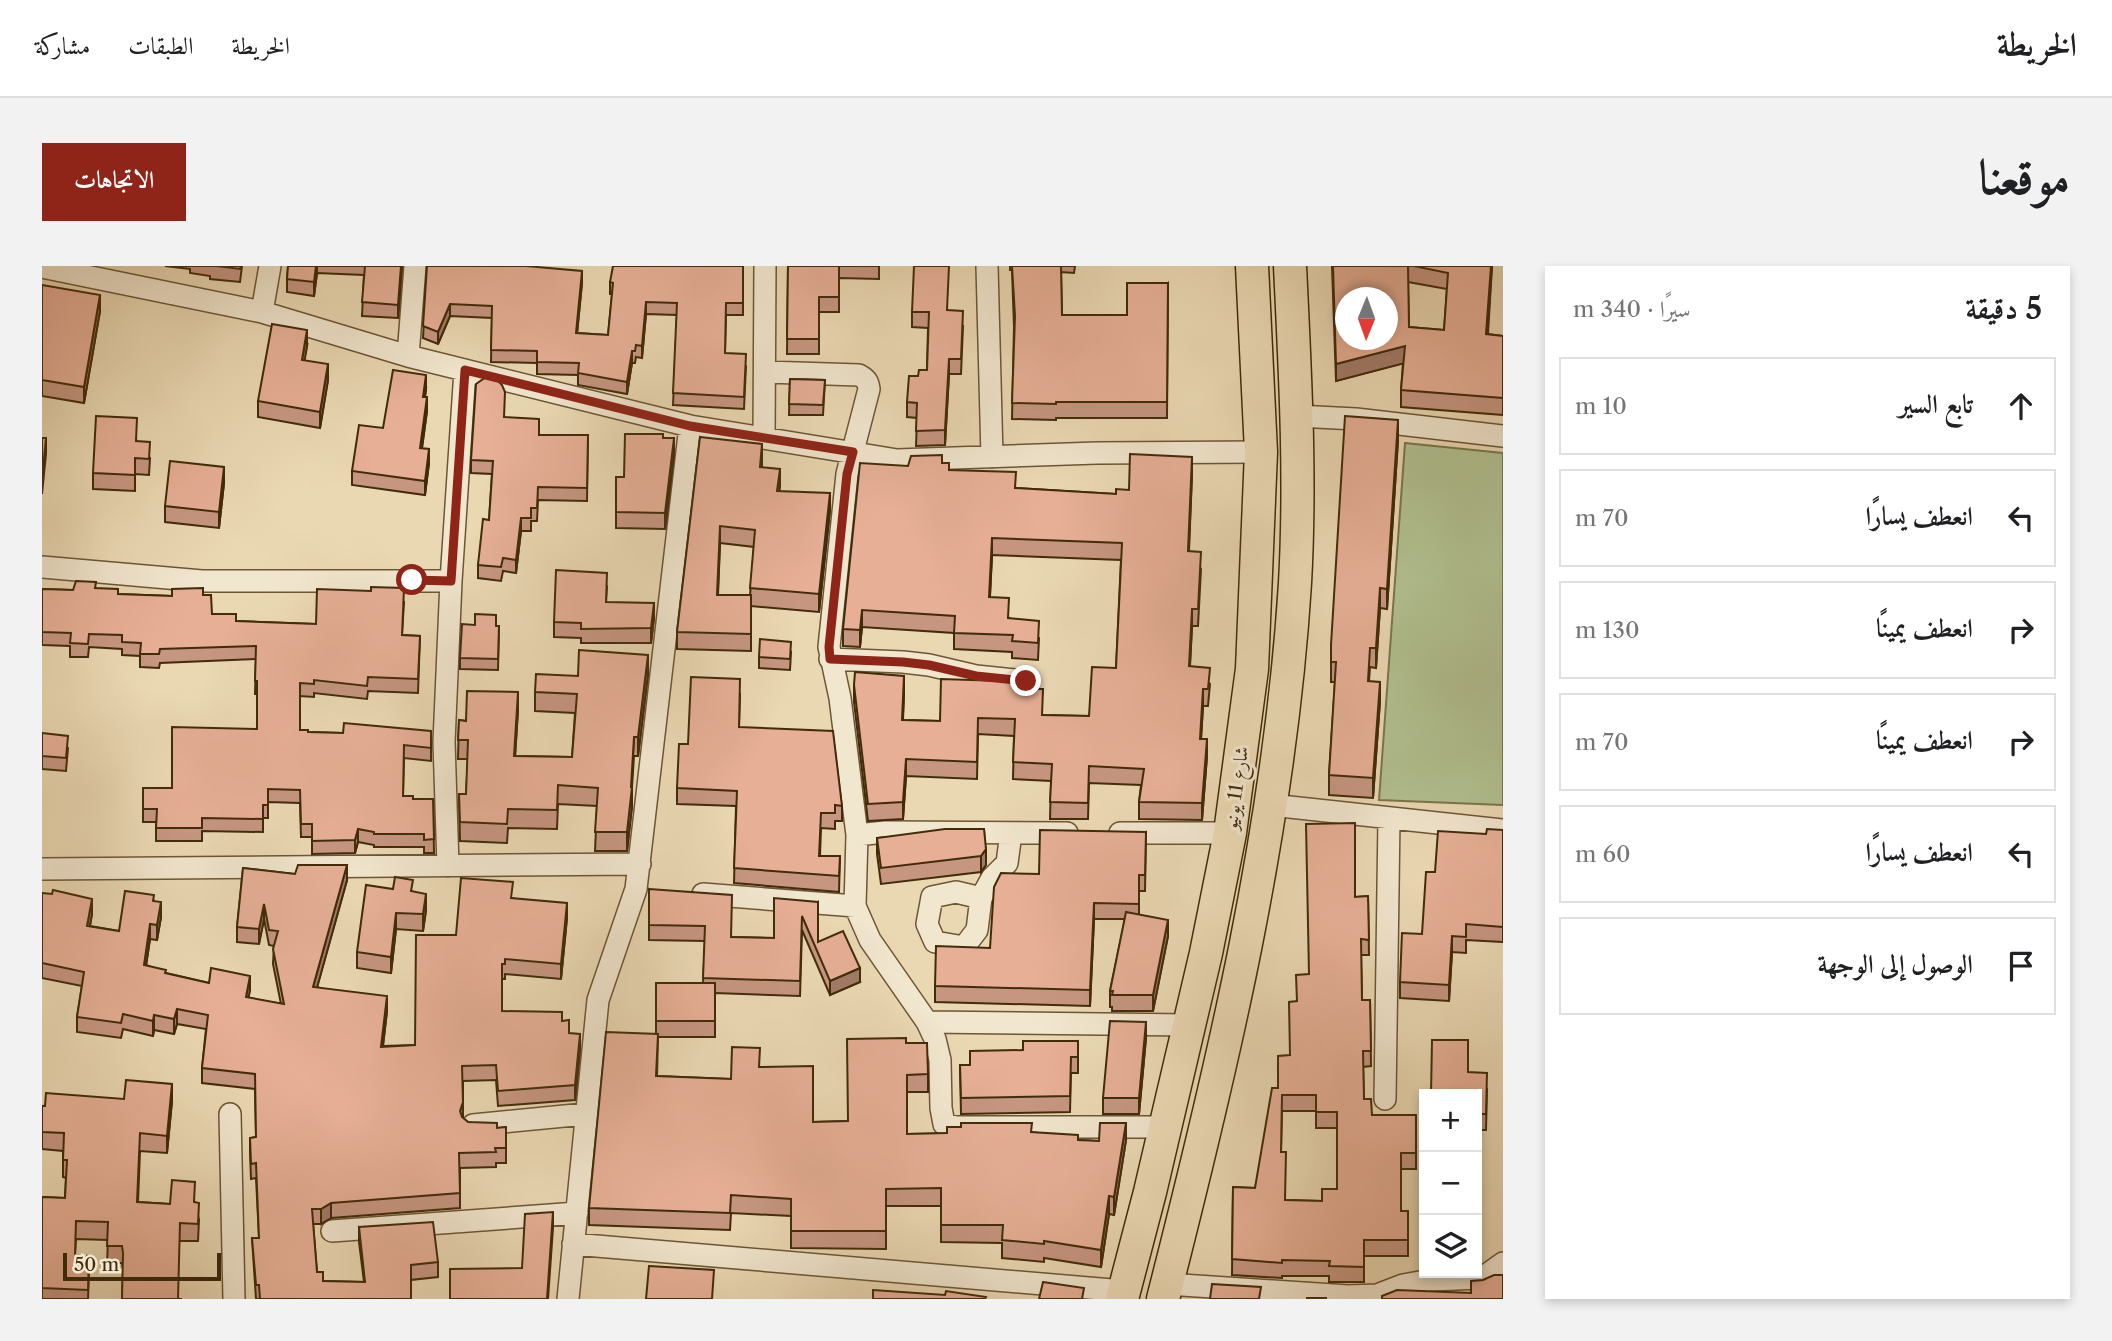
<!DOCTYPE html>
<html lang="ar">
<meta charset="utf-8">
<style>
:root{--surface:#fff;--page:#f2f2f2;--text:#202124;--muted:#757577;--line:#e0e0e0;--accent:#8f2418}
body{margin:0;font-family:"Libre Caslon Text",Amiri,serif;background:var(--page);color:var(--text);direction:rtl}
.controls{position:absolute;right:21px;bottom:21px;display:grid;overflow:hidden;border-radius:0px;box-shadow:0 4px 10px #0003}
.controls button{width:63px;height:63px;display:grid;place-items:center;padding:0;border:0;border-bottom:2px solid var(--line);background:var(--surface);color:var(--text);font:35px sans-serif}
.compass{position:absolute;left:1293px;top:21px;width:63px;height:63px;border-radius:50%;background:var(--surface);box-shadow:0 4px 10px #0003;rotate:181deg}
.scale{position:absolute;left:21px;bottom:18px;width:158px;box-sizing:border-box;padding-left:7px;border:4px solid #422b0a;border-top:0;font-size:19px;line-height:24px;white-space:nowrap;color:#422b0a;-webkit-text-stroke:5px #f1e6ce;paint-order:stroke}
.stop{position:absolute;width:21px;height:21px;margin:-16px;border:5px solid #8f2418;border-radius:50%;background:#fff}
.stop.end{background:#8f2418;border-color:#fff;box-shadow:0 2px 7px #0008}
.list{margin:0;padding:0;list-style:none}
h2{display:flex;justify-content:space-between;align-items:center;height:91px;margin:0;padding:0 28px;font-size:30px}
h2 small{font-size:23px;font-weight:400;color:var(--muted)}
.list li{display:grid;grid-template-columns:46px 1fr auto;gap:21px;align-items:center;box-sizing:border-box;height:98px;margin:0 14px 14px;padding:0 14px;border:2px solid var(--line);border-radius:0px}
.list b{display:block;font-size:26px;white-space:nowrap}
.list em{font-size:23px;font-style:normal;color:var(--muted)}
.icon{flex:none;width:38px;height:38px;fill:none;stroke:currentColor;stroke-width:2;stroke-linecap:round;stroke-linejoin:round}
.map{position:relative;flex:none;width:1461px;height:1033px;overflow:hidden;direction:ltr;border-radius:0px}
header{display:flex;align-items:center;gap:42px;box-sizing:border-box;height:98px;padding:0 35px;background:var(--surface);border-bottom:2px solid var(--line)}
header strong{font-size:33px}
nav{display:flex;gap:38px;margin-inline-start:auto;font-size:24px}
.intro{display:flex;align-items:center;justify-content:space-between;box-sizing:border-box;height:168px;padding:0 42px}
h1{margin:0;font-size:49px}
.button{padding:18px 32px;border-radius:0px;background:var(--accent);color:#fff;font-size:24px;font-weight:700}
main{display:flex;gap:42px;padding:0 42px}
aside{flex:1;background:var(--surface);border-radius:0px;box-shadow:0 4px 10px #0003}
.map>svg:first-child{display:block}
.green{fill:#b1c090;stroke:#7a764d;stroke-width:2}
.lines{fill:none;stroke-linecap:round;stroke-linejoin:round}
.minor-casing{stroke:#6c5634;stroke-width:24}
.highway-casing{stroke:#422b0a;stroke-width:35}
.minor{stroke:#f1e6ce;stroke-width:21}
.highway{stroke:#ead8b3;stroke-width:32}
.wall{fill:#c69681;stroke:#422b0a;stroke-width:2;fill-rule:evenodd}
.shaded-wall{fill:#a17a69;stroke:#422b0a;stroke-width:2}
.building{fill:#e6af96;stroke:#422b0a;stroke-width:2;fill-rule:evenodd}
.route{stroke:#8f2418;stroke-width:9}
.labels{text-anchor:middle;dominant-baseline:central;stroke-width:6;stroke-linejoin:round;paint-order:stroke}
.street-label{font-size:19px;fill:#422b0a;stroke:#f1e6ce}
</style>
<header>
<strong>الخريطة</strong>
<nav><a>الخريطة</a><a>الطبقات</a><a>مشاركة</a></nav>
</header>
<div class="intro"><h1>موقعنا</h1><a class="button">الاتجاهات</a></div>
<main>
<aside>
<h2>5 دقيقة<small>سيرًا · 340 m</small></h2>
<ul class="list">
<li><svg class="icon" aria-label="ahead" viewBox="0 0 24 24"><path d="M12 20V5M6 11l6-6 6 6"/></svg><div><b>تابع السير</b></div><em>10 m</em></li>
<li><svg class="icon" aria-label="left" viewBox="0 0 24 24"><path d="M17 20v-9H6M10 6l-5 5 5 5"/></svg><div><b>انعطف يسارًا</b></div><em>70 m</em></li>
<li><svg class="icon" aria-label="right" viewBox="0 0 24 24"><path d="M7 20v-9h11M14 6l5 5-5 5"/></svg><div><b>انعطف يمينًا</b></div><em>130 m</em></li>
<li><svg class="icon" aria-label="right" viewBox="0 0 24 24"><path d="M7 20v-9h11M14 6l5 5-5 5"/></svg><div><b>انعطف يمينًا</b></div><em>70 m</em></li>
<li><svg class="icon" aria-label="left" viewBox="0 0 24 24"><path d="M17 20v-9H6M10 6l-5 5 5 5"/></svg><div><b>انعطف يسارًا</b></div><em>60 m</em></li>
<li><svg class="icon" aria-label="arrive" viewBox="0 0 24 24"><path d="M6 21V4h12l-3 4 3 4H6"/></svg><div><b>الوصول إلى الوجهة</b></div></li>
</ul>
</aside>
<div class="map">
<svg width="1461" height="1033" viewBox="0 0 1461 1033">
<rect width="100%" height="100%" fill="#ead8b3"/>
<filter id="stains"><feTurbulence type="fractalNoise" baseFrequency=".00286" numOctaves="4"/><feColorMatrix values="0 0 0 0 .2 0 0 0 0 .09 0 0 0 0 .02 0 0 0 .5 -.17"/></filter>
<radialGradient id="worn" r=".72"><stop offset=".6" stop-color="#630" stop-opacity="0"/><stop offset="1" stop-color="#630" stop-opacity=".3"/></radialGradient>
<path class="green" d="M1363 177 1461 187V539L1337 534Z"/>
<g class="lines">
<g class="minor-casing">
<path id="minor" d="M945 0 950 191
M0 1 220 46 366 90 648 160 855 194 1055 187 1219 186
M220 46 228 0
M366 90 373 0
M724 106 817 109C824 113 826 115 827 123L805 208 787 381 798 432 815 569 813 640 828 674 885 756 893 773 898 794 899 842 902 858 914 861H1122
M1255 150 1314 153 1461 170
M722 171 723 0
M0 301 160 315H409L402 476 406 600
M409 315 423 104
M788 393 861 396 887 399 934 410 984 415
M1229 539 1461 564
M1078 567H1188
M815 569 843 566 1025 567
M0 603 598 598
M661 628 813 640
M939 632 914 626 890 631 885 658 893 676 922 681 935 664 939 632 950 612 965 597 969 567
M885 756 1147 759
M1343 833 1347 552
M188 848 192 1033
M431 859 543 848
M290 965 535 947
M531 978 1082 1025
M1125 1018 1306 1030 1335 1029 1361 1019 1389 1014 1440 1012 1461 997
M526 1033 556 734 594 623 648 160"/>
</g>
<g class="highway-casing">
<path id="highway" d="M1080 1033 1108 926 1164 687 1188 567 1210 403 1219 186 1210 0
M1121 1033C1181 798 1238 560 1253 317 1259 211 1253 105 1248 0"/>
</g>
<use href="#minor" class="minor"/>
<use href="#highway" class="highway"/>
</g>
<path class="wall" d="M123 0H200L198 16 168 13V10L148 7V3Z
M246 0H360L356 52 320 50 322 9 275 7 272 30 245 26V13Z
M385 0 540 17 535 67 566 69 570 28H568V16L701 0V49H684L683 87 704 100 702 143 631 139 635 49 604 48 600 92 594 91 593 97H590L585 128 536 119V109L495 108V97L449 96 450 52 408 50 396 78 381 72Z
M746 0H837V13L797 12V46H777V88H745Z
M968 0H1033L1032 7 1019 6 1020 49H1085L1126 17 1125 152H1014V154L970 153 972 61 970 4H968Z
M1290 0H1450L1446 68 1461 70V149L1359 141V124L1361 97 1294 115ZM1366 16 1405 23 1402 64 1367 61Z
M0 19 58 45 42 137 0 130Z
M906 44 921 60 919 108H907L903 179 874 180 875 152 865 151V136L876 110 885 104 886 62 870 61V46Z
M265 80 262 94 286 114 278 162 216 151V135Z
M748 113 783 114 781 149H747Z
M384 123 383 131 385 145 380 182 387 197 383 229 310 219V205L341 162Z
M462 151 497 169H546L545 235 496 234 495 255H489V265H479L474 307 461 305 459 315 436 312V299L447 254 450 208 429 207V194Z
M658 171 720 195V201L738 220 737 225 788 244 777 346 709 340V385L635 383V366ZM678 277 712 281 708 329H676Z
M621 172 632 188 623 263 574 262V246L582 211Z
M1356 174 1345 343 1338 342 1334 402 1328 401 1327 415 1338 435 1331 532 1287 529V509L1293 416H1289V379Z
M95 175 108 192 107 209 93 208V225L51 223V207Z
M900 197 907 204 974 222 1074 228 1150 208 1147 285 1159 303 1156 360H1150L1148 400 1168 418 1166 440H1161L1159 473 1165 490 1160 554 1097 553V536L1099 519 1047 517 1046 553H1008L1009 515 971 513 972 470 936 468 935 513 864 510 861 553 826 555 812 436V419L862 427 861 454 898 455 992 423 1000 449 1047 450 1074 402 1079 294 950 289 948 331 967 352 997 372 996 394 970 392V386L912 383V367L820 361 818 381 801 380V363L866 200Z
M182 217 177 262 123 256V240Z
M565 321 564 336 612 352 609 377H539V372L512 371V356Z
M53 322 76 328 130 330 161 329 170 348 194 355 274 358 362 336 360 369 378 370 376 427 326 425 325 433 272 427V431L258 430V464L266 466 301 467 389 465V495L362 492 361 530 371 533H391L392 587H382V581H332V579L316 576 313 587 270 588V571H259L258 537 226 536V552H221V566L160 565V575H114V556H101V522H130L215 463V428H213L214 393 118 397 117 402 98 401V390L80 389V383L47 381 46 391H28V380L0 379V323L31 324Z
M454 360H457L456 404 418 403V392Z
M749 386 748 404 717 402V391Z
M606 408 596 490H592L590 521V540L585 585H553L555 540 516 538 515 563 466 562 465 577 418 575 417 528H424L426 493H416L417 454 424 455 476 444 473 490 530 491 533 447 493 445V426L536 410Z
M698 429 697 461 800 540V555H793V563L779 562 778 590H798L797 626 692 617 694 540 635 538V522L646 478Z
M0 467 26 482 24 505 0 503Z
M942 563 944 599 939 606 839 618 835 588V572Z
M1461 564V676L1424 674V687L1410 686 1407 735 1358 732V716L1380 668 1393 606 1444 568Z
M1104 566 1103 625H1097V648L1126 670 1111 745H1070V741H1068V725L1083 653H1052L1048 740 893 736V720L948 682 997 608Z
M201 602 305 614 275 721 345 745 341 780 373 779 414 669 471 632 525 652 519 713 463 708V713H460V745L520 755 527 767 538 783 533 834 456 840 454 814 421 815V852L426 856 455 862 464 861V897H454V901L418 902V942L289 952 279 958H271L275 1006 281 1015 322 1016 317 976V961L396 996V1011L369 1014V1033H214L210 972H217L214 912 209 913 208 887V872L214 871 213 823 160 817V802L164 763 135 758 132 768 112 764 111 770 81 763 79 772 35 766V751L40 720 0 712V627L50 648 48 660 77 665 112 635 119 651 115 674 108 673 104 699 124 707 167 717 208 724 206 732 239 738 231 698 232 680 227 679 222 653 217 678 195 676V661Z
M607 623 689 671 732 672 776 636V676L818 716 788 729 760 664 758 730 673 727V771H616L615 810 689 813 718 801 771 856 806 855 864 777 886 808V826H865V868L990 866 1036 874 1057 875 1084 874 1072 949 1067 948 1059 1001 1002 992V996L960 992V977L899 976V940H844V983L749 982V950L689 947 688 964 547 959V942L614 768V717H661L663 675 607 674Z
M371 626 384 644 381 665 354 663 349 707 315 702V686Z
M1326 630 1327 689H1319L1320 734H1328L1329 800 1321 801 1322 833 1330 849H1374V903H1359V945H1366V990H1322V1016H1287V1010H1240V1012L1190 1009 1191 921 1213 922 1236 822 1248 789 1255 735 1267 708 1313 631ZM1240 845H1274V862H1295V923L1280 935 1243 934 1239 886Z
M1104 772 1097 848H1061V832Z
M1036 775V807H1029L1028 846 919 848 918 799H928L981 784Z
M1426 806 1445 823 1444 864H1435V828Z
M82 833 130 835 125 887 98 885 96 936 128 938 153 936 157 954 156 975H138L80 1033 81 1003 80 997H65L66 974 34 973 33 989 47 1007 46 1033H0V931L23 932 24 912 21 911V885L0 883V840Z"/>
<path class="shaded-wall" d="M274 0H275V7L272 30V16Z
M359 0H360L356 52V39Z
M1449 0H1450L1444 85V68Z
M540 5V17L534 79V67Z
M58 29V45L42 137V121Z
M604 36V48L600 92V80Z
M408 38V50L396 78V66Z
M265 64V80L260 110V94Z
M1363 80V97L1294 115V98Z
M590 85V97L585 128V116Z
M907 93V108L903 179V164Z
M286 98V114L278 162V146Z
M384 109V123L381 145V131Z
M385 131V145L378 196V182Z
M1356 154V174L1345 343V323Z
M4 172V188L0 228V212Z
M632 172V188L623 263V247Z
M720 178V195L718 218V201Z
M387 183V197L383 229V215Z
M1150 191V208L1146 302V285Z
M182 201V217L177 262V246Z
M738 203V220L735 242V225Z
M788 227V244L777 346V328Z
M479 252V265L474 307V294Z
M678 260V277L675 346V329Z
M950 272V289L947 348V331Z
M1338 322V342L1334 402V382Z
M612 337V352L609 377V362Z
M1150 343V360L1147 417V400Z
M820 344V361L818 381V364Z
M606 389V408L596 490V471Z
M862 410V427L860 471V454Z
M1338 416V435L1331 532V512Z
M1161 423V440L1158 490V473Z
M476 426V444L472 508V490Z
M592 471 589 532 590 521V540L585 585V566Z
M1165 473V490L1160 554V537Z
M864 493V510L861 553V536Z
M316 563V576L313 587V574Z
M944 583V599L939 606V590Z
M305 599V614L271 736V721Z
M384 628V644L381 665V648Z
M50 633V648L45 675V660Z
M119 636V651L115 674V659Z
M525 637V652L519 713V698Z
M1052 637V653L1048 740V724Z
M222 638V653L217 678V663Z
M354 647V663L349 707V691Z
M1126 654V670L1111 745V729Z
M108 658V673L102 714V699Z
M1410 670V686L1407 735V719Z
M818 702V716L788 729V715Z
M208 710V724L204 746V731Z
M345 730V745L339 796V781Z
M135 743V758L132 768V753Z
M112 749V764L111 770V755Z
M1104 756V772L1097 848V832Z
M538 768V783L533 834V819Z
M130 818V835L125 887V870Z
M421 836V851L418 860V845Z
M1084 857V874L1072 949V931Z
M1067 930V948L1059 1001V984Z
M289 937V952L279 958V943Z
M511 946V962L506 1033H505Z"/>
<path class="building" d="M175 0H199L198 3Z
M246 0H274L272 16 245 13Z
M323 0H359L356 39 320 36Z
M385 0H484L540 5 534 67 566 69 571 17 568 16 571 0H701V37H684L683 87 704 88 702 131 631 127 635 37 604 36 600 80 594 79 593 85H590L585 116 536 107 537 97 495 96V85L449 84 450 40 408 38 396 66 381 60Z
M746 0H797V31H777V73H745Z
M872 0H907L905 44 921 45 919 93H907L903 164 874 165 875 137 865 136 867 110H876L877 104H885L887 46H870Z
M970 0H1019L1020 49H1085V17H1126L1125 136H1014V138L970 137 973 50Z
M1291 0H1366L1367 61 1402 64 1406 7 1372 0H1449L1444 68 1461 70V132L1359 124 1363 80 1294 98ZM1304 32H1346V74H1304Z
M0 19 58 29 42 121 0 114Z
M230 58 265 64 260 94 286 98 278 146 216 135Z
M351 104 384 109 381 131H385L378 182 387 183 383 215 310 205 317 159 341 162Z
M444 111 455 114 460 119 463 126 462 151 497 153V169H546L545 222 496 221 495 242H489V252H479L474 294 461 292 459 301 436 299 441 253 447 254 451 195 429 194 434 118Z
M748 113 783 114 781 139 747 138Z
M54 150 95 152 94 175 108 176 107 193 93 192V209L51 207Z
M1303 150 1356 154 1345 323 1338 322 1334 382H1328L1326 415 1338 416 1331 512 1287 509 1294 396H1289V379Z
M583 168H621V172H632L623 247 574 246V211H582Z
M658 171 720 178 718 201 738 203 735 225 788 227 777 328 708 322 713 264 678 260 675 329H709V368L635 366Z
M0 172H4L0 212Z
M1088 188 1150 191 1146 285 1159 286 1156 343H1150L1147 400 1168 402 1166 423H1161L1158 473H1165L1160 537 1097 536 1102 503 1047 500 1046 537 1008 536 1010 498 971 496 973 453 936 452 935 496 864 493 861 536 826 538 812 419 813 406 862 410 860 454 898 455 899 413 992 416 991 423H1001L1000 449 1047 450 1050 401 1074 402 1080 277 950 272 947 331 967 332 966 352 997 355 996 377 970 375 971 369 912 367 913 350 820 344 818 364 801 363 818 197 866 200 869 190 900 189V197H907V204L974 206 973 222 1074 228V223L1087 224Z
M128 195 182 201 177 246 123 240Z
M514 304 565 307 564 336 612 337 609 362 539 363V357L512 356Z
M34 315 54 316 53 322 76 323V328L130 330V323L161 322V329H169L170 348H194V355L274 358 275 323 329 325V321L362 322 360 369 378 370 376 413 326 411 325 420 272 414V418L258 417V464H266V466L301 467 302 457 389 465V482L362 479 361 530H371V533H391L392 573 382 574V568H332V566L316 563 313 574 270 575V558H259L258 524 226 523V539H221V553L160 552V562H114L115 543H101V522H130V461L215 463V415H213L214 380 118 383 117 388H98L99 377 80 376V369L47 368 46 378 28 377 29 367 0 366V323L31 324Z
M433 348 454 349V360H457L456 393 418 392 420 358 433 359Z
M718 373 749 376 748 393 717 391Z
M537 384 606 389 596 471H592L589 521H590L585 566H553L556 522 516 519 515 544 466 543 465 558 418 556 417 528H424L426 474H416L417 454 424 455 425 425 476 426 472 490 530 491 535 428 493 426 494 408 536 410Z
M649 411 698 413 697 461 791 465 800 540 793 539V547H779L777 590H798L797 610 692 602 695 525 635 522 637 478H646Z
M0 467 26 470 24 492 0 490Z
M1313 557V631L1326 630 1327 674 1319 673 1320 734H1328L1329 785H1321L1322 833H1329L1330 849H1374V887H1359V945H1366V974H1322V1001L1287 1000 1288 995 1240 994V997L1190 993 1191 921 1213 922 1230 822H1236V790L1248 789 1247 736 1255 735 1254 709 1267 708 1264 558ZM1240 829H1274V846H1295V923H1280V935L1243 934 1244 886H1239Z
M903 563H942L944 583 939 590 839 602 835 572Z
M1445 563 1461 564V661L1424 658V671L1410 670 1407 719 1358 716 1360 667 1380 668 1384 606H1393L1396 565 1444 568Z
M998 564 1104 566 1103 609H1097V638L1052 637 1048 724 893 720 894 680 948 682 952 621 959 607 997 608Z
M256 599H305L271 721 345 730 339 781 373 779 374 669H414L419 612 471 616 469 632 525 637 519 698 463 693V698H460V745L520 746V755L527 754V767L538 768 533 819 456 825 454 799 420 800 421 836 418 845 420 851 426 856 455 857V862L464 861V882H453L454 886 417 887 418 927 289 937 279 943H270L275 1006H281V1015L323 1016 317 961 391 956 396 996 369 999V1033H218L217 1019H214L210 972H217L214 897 209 898 208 872 214 871 213 808 160 802 166 749 135 743 132 753 112 749 111 755 81 748 79 757 35 751 42 706 0 697V627L10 628 11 624 50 633 45 660 77 665 83 625 112 629 111 635 119 636 115 659 108 658 102 699 124 704 123 707 167 717 169 702 208 710 204 731 242 738 231 683 236 665 227 664 222 638 217 663 195 661 201 602 253 608Z
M353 611 371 614 369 625 384 628 381 648 354 647 349 691 315 686 324 619 351 623Z
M607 623 690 629 689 671 732 672V632L776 636V676L801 665 818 702 788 715 760 650 758 715 661 712 663 660 607 659Z
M1084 646 1126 654 1111 729H1070L1071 725H1068Z
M614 717H673V755H614Z
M1068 755 1104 756 1097 832H1061Z
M564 766 616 768 614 810 689 813 690 781 718 782 717 801 771 800V856L806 855 805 773 864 772V777H885L886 808 865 809V868L905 867V861H919V857H990L989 866 1036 869V874L1057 875 1058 857H1084L1072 931 1067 930 1059 984 1002 975V978L960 974 961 959H899V922L844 923V965H749V933L689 929 688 947 547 942Z
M1390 774H1426V806L1445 807 1444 848H1435V828H1389Z
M981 775H1036V791H1029L1028 830 919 832 918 799H928V785L981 784Z
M84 814 130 818 125 870 98 867 95 936 128 938 130 914 153 916 152 936 157 937 156 958 138 957 136 1033H140H80L81 987 80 980H65L66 956 34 955 33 989 47 990 46 1024 0 1022V931L23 932 25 894H21L22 867 0 866V840H3L4 827 82 833Z
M511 946 505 1033H408V1003L480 1002 483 948Z
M607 1000 672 1004 670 1033H604Z
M1452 1009H1461V1033H1340V1030L1355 1024 1429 1027V1015L1441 1014Z
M1001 1016 1042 1022 1040 1033H997Z
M1170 1018 1219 1021 1217 1033H1168Z
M831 1024 903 1029 904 1025 944 1031 943 1033H831Z
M1265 1032H1284V1033H1265Z"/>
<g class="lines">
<path class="route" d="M370 314 409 315 423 104 648 160 811 186 805 208 787 381 788 393 861 396 887 399 934 410 984 415"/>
</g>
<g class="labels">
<g class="street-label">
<text transform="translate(1194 522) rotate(-82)">شارع 11 يونيو</text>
</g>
</g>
<rect width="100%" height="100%" filter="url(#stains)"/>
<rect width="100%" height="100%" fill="url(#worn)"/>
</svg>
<div class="controls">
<button>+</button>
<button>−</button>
<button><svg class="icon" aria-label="layers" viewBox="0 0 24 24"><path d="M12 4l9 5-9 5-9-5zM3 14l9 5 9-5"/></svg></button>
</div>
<svg class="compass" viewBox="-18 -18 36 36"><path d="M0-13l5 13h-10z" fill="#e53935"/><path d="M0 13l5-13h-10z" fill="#757577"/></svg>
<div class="scale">50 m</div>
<div class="stop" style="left:370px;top:314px"></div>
<div class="stop end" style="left:984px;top:415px"></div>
</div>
</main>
